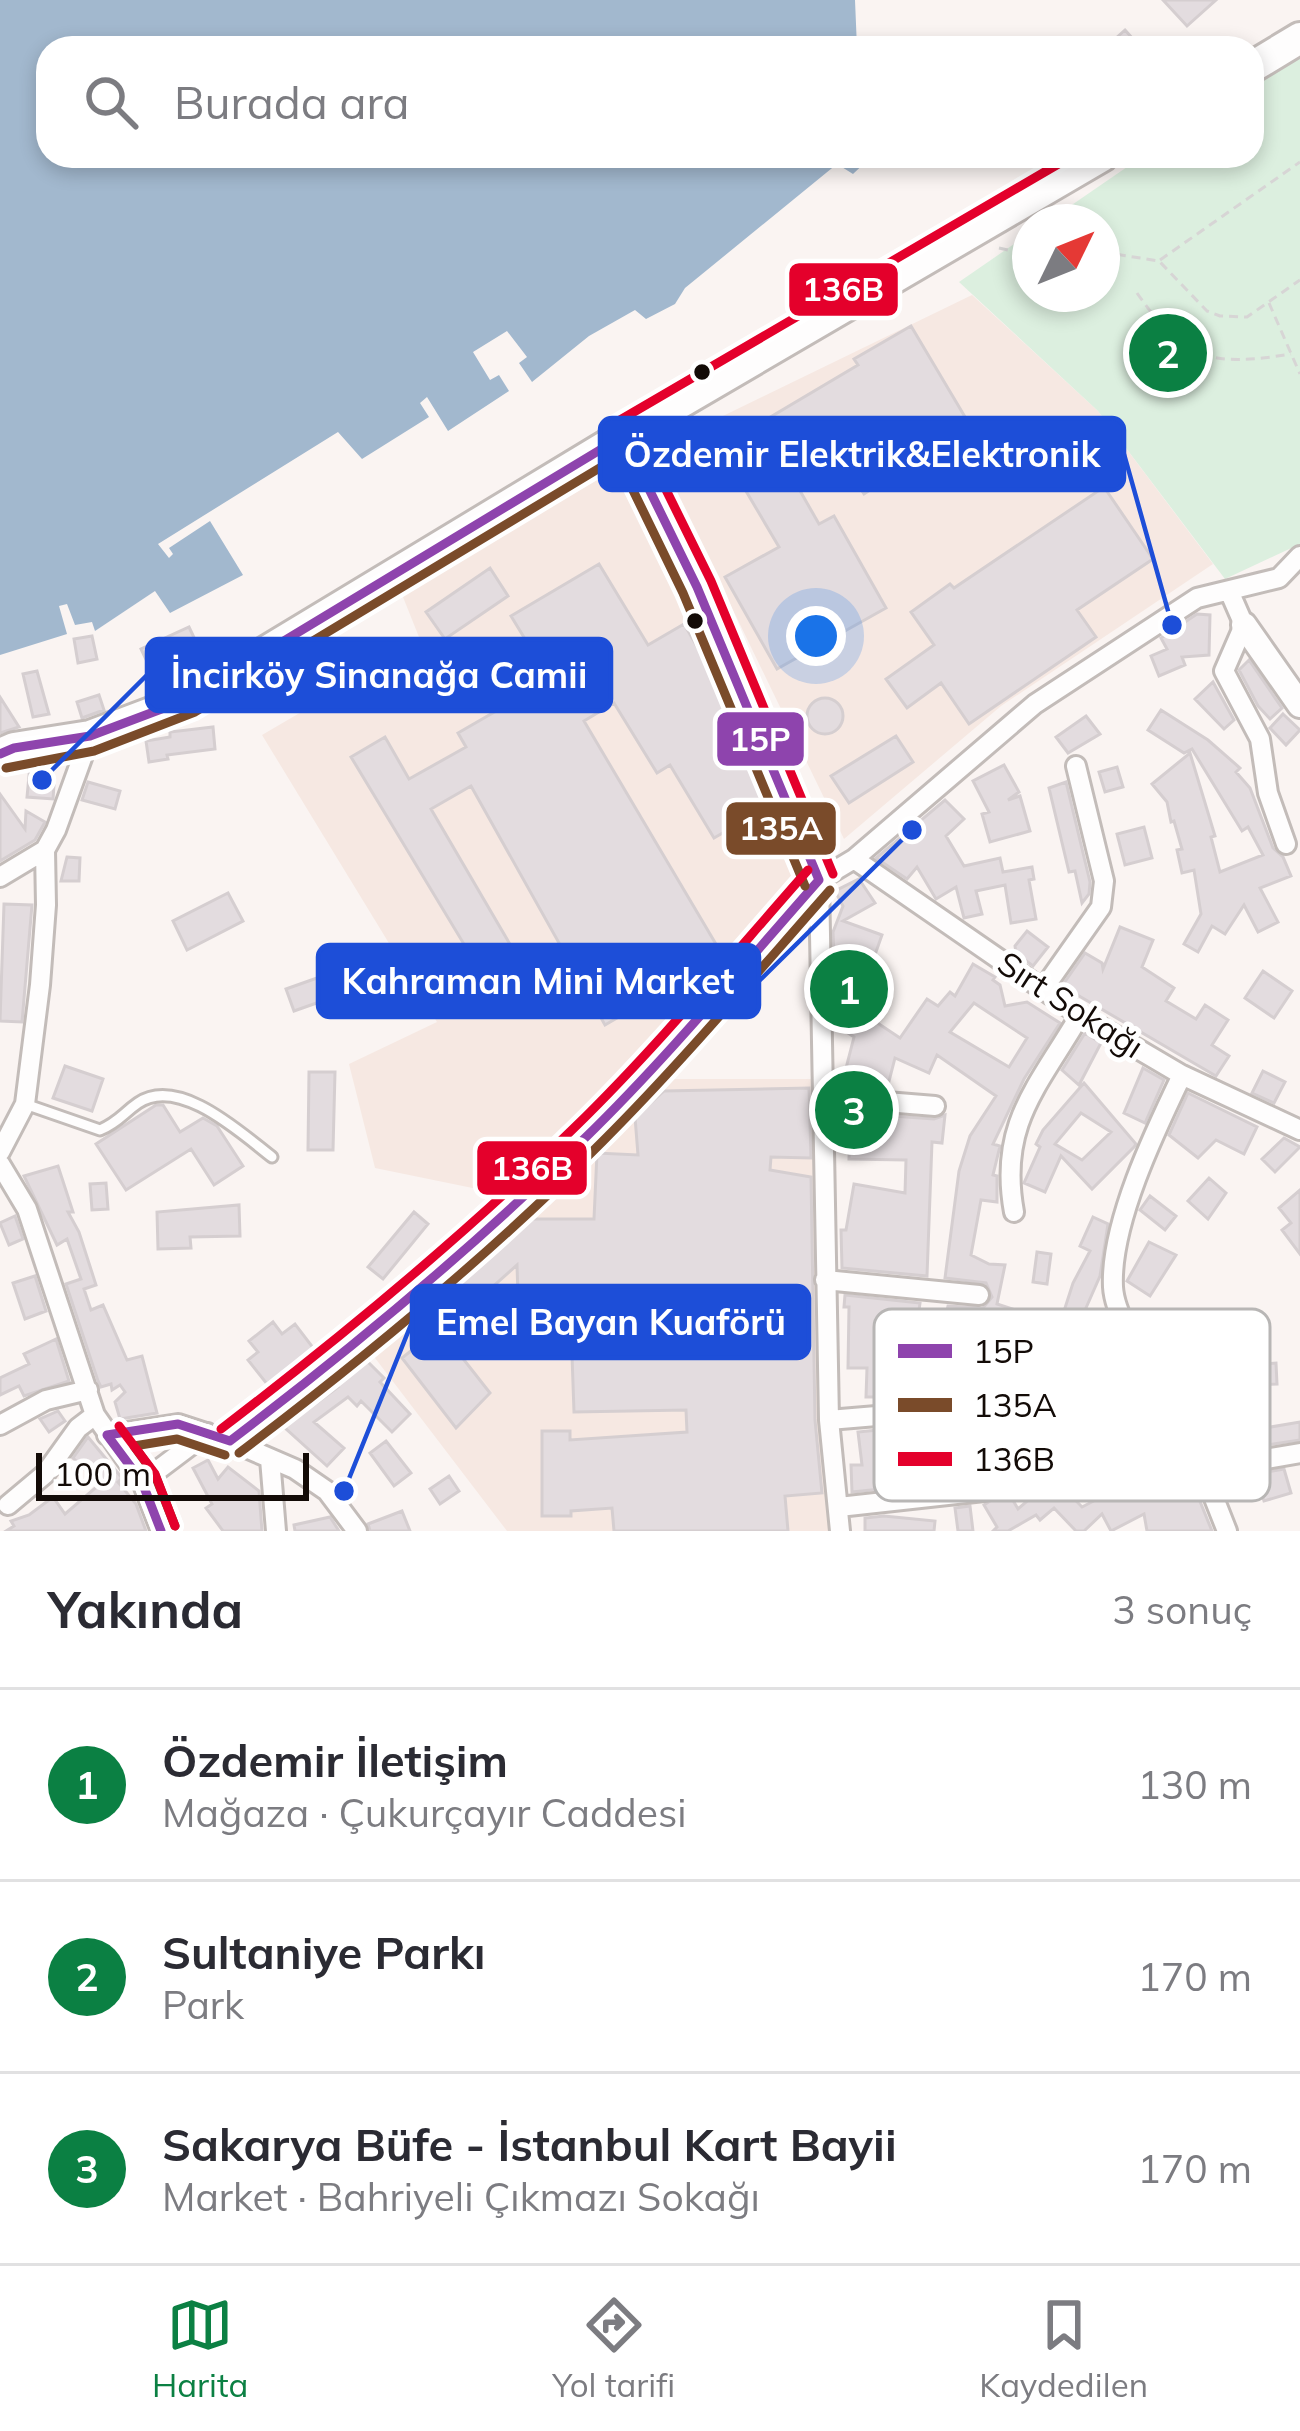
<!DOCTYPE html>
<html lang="tr">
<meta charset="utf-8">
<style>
:root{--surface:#fff;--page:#f7f7f7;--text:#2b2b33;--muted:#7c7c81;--line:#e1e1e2;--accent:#0b8043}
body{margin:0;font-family:Mulish,sans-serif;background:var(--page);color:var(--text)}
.compass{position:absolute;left:1012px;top:204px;width:108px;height:108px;border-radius:50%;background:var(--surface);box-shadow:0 6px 18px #0003;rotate:47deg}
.scale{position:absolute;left:36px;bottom:30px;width:273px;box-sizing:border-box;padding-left:12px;border:6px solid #130b07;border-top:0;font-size:33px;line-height:42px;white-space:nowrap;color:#130b07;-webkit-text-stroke:9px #fff;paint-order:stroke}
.you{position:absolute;left:816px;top:636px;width:42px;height:42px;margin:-30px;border:9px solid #fff;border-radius:50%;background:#1a73e8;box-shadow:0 0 0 18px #1a73e833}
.badge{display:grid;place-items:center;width:78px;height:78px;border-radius:50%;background:var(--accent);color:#fff;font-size:39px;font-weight:700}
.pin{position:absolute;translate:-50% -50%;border:6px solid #fff;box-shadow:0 3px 12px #0006}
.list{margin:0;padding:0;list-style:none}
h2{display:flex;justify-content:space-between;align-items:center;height:156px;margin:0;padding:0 48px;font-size:51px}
h2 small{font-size:39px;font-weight:400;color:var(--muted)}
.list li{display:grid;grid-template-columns:78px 1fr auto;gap:36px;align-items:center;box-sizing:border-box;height:192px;padding:0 48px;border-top:3px solid var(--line)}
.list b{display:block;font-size:45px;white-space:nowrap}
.list p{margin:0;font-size:39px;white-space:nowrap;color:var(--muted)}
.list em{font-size:39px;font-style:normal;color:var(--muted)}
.icon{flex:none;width:66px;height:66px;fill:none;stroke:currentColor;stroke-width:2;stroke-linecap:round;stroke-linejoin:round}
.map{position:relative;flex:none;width:1300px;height:1531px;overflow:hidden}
.search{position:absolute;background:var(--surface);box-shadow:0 6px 18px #0003;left:36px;right:36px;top:36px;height:132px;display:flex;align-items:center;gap:30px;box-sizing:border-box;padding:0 42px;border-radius:36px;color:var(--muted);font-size:45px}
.sheet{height:732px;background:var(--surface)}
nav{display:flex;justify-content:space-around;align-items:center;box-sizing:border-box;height:168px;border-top:3px solid var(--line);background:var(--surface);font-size:33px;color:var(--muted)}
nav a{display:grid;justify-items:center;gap:6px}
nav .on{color:var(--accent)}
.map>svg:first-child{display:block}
.built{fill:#f6e8e2}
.green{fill:#dcefdf}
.water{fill:#a2b8ce}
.building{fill:#e3dcdf;stroke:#d5ced0;stroke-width:3;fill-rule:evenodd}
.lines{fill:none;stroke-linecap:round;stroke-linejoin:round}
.service-casing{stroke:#c3bcb9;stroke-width:15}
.minor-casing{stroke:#c3bcb9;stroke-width:24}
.tertiary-casing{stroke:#c3bcb9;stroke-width:30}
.primary-casing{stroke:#c3bcb9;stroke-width:36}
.path{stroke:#d7d5d5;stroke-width:3;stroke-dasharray:9 6;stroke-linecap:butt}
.service{stroke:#fefdfd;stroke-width:9}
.minor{stroke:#fefdfd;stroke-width:18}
.tertiary{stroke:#fefdfd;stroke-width:24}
.primary{stroke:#fefdfd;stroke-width:30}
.bus-1-casing{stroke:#fff;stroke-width:18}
.bus-2-casing{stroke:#fff;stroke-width:18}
.bus-3-casing{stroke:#fff;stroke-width:18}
.bus-1{stroke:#8e44ad;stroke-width:9}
.bus-2{stroke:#7a4b2a;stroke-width:9}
.bus-3{stroke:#e4002b;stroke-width:9}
.bus-dot{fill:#130b07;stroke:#fff;stroke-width:4.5}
.labels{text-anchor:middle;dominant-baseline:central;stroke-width:10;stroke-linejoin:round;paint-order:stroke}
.street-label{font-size:33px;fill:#130b07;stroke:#fff}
.key{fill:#fff;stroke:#b8b6b5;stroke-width:3}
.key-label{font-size:33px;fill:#130b07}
.leader{fill:none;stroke:#1d4ed8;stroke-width:4.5}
.callout-dot{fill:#1d4ed8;stroke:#fff;stroke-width:4.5}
.callout{fill:#1d4ed8;stroke:#1d4ed8;stroke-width:4.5}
.callout-label{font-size:36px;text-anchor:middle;font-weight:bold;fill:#fff}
.line-badge{stroke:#fff;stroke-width:4.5}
.badge-label{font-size:33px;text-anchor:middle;font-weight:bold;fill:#fff}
</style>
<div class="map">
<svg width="1300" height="1531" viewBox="0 0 1300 1531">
<rect width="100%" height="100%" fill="#faf4f2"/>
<path class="built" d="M972 295 1098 411 1213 564 1001 706 844 839 655 449Z
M613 471 730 691 821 877 497 1193 375 1168 349 1064 437 1022 262 735 421 642 401 592Z
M663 1079H820L835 1531H507L372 1354Z"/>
<path class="green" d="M1297 51 1300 58V544L1225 579 1098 411 959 282 1030 233V294H1102V222H1047L1143 156H1252V82Z"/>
<path class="water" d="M0 0H855L857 48H48V156L870 158 853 174 837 164 685 288 675 304 646 319 635 310 589 336 532 382 519 363 527 357 507 331 473 352 490 380 499 375 509 391 448 431 427 397 420 403 429 417 362 459 338 432 158 544 169 558 173 554 169 548 210 521 243 575 170 613 155 591 95 631 92 622 75 625 67 604 59 606 67 634 0 655Z"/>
<path class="building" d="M1163 0H1216L1187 26Z
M1125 30 1141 48H1105Z
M911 326 968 422 891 467 895 474 864 494 830 441 821 447 809 426 775 447 819 524 834 516 886 608 777 669 725 577 779 547 720 447 858 365 854 359Z
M1104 487 1153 559 1077 610 1096 637 969 724 941 683 907 708 886 679 934 645 911 612 950 584 954 588Z
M599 564 648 645 684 624 735 712 770 797 729 820 733 827 714 838 670 765 657 773 614 703 584 721 723 956 605 1025 471 786 431 809 518 958 485 979 351 757 385 737 409 779 466 747 458 733 550 680 511 616Z
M490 568 508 596 445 639 426 612Z
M1197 614 1210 615 1209 655 1182 657 1185 665 1159 676 1151 656 1167 649 1161 638Z
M189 627 207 665 160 689 141 649Z
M92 636 97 659 78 663 74 639Z
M1249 660 1282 708 1270 719 1258 706 1239 670Z
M37 671 49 714 33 717 23 674Z
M1213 682 1234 720 1224 729 1195 699Z
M99 695 104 710 82 718 77 702Z
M0 697 19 727 0 733Z
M807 716a18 18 0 1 1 36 0a18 18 0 1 1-36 0Z
M1161 710 1208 740 1240 768 1236 772 1250 788 1273 848 1283 857 1291 876 1260 888 1278 922 1258 932 1244 905 1225 934 1212 926 1198 952 1184 944 1201 914 1194 870 1182 873 1177 850 1182 849 1174 821 1171 822 1167 802 1152 784 1190 753 1215 836 1211 837 1220 872 1263 855 1248 827 1242 831 1192 749 1184 753 1148 730Z
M1283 714 1300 730 1286 745 1270 728Z
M1086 716 1100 734 1068 753 1056 737Z
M213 727 215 749 167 755 168 759 149 762 146 741 170 737V732Z
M896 736 913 762 849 803 831 776Z
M41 763 54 785 53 799 27 797 30 765Z
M1004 765 1019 792 1008 800 1020 796 1030 831 990 842 982 814 989 812 973 781Z
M1117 767 1123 787 1105 792 1099 772Z
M88 782 120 791 115 809 82 800Z
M1066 782 1090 882 1089 894 1082 903 1075 871 1069 872 1049 788Z
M0 794 25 829 26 811 45 822 35 840 0 861Z
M945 800 964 819 946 836 964 866 1000 858 1003 872 1032 867 1034 879 1029 880 1036 919 1011 923 1005 885 976 891 982 914 964 918 956 887 936 899 917 867 907 879 876 858Z
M1144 827 1152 858 1125 865 1117 834Z
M67 857 80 858 79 881H61Z
M859 879 875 903 843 921 882 935 871 966 882 967 879 1000 842 997 845 959 834 955 833 932 843 906 835 891Z
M228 893 243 921 187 950 173 921Z
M4 904 32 905 22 1022 0 1021Z
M1120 927 1153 940 1142 967 1174 988 1166 1001 1196 1019 1205 1005 1228 1020 1212 1045 1229 1056 1216 1076 1062 986 1085 953 1102 963 1103 969Z
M1027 931 1048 947 1033 966 1016 953 1015 946Z
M973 964 995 977 993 980 1000 985 1005 1006 1027 1002 1060 1023 1024 1079 993 1144 1000 1146 993 1175 997 1176V1202L981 1200 971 1255 989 1264 1005 1265 997 1304 1043 1319 1040 1337 1047 1321 1065 1327 1062 1343 1074 1347 1072 1357 1035 1350 1030 1415 1033 1449 1066 1436 1079 1466 1015 1472 1009 1420 975 1421 979 1386 975 1374 934 1372 948 1306 983 1308 992 1297 986 1283 945 1278 959 1171 970 1136 996 1096 937 1055 929 1073 895 1058 887 1089 851 1086 843 1080 854 1037 845 1031 858 1010 900 1038 927 999 938 1006 950 992 955 996ZM974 1003 1027 1038 1009 1067 950 1032Z
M1263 971 1292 991 1274 1018 1245 998Z
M334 972 342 994 294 1011 286 989Z
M1085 1033 1101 1043 1079 1085 1062 1070Z
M65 1066 103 1079 92 1111 53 1098Z
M1143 1068 1164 1080 1145 1123 1124 1113Z
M1263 1071 1285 1082 1274 1103 1252 1093Z
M309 1072H335L333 1150H308Z
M1084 1083 1136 1144 1134 1147 1092 1189 1061 1156 1045 1192 1024 1183 1040 1147 1036 1144 1043 1130ZM1081 1113 1111 1132 1082 1160 1055 1144Z
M809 1088 811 1158 771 1157 770 1170 811 1177 815 1420 822 1493 785 1496 788 1531H614L612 1508 571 1511V1516H542V1431H570V1440L687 1432 686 1410 574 1412 572 1355 520 1356 517 1265 442 1332 490 1393 456 1428 402 1358 422 1342 406 1324 523 1219H594L597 1153 638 1155 635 1117 664 1091Z
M1188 1093 1257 1127 1244 1154 1216 1140 1198 1158 1169 1135Z
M156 1105H163L180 1132 203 1118 217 1126 243 1166 214 1185 191 1149 126 1190 96 1144Z
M850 1113 934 1119 945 1115 942 1143 932 1142 927 1276 842 1268 841 1230H846L854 1184 905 1193 906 1160 849 1159Z
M1284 1138 1300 1147 1275 1172 1262 1159Z
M58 1166 73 1212H68L79 1232 96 1285 84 1289 91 1310 103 1305 127 1360 142 1356 157 1413 120 1419 115 1402 125 1392 120 1385 112 1390 111 1384 101 1387 98 1381 66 1284 81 1279 67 1239 57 1245 24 1176Z
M1209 1178 1226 1193 1208 1219 1188 1201Z
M106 1183 108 1209 92 1210 90 1184Z
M1300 1190V1254L1282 1230 1291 1223 1279 1208Z
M1150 1196 1176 1216 1165 1230 1140 1210Z
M239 1205 240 1236 190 1237 191 1248 158 1249 157 1212Z
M414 1212 428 1224 383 1279 368 1267Z
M15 1216 23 1239 9 1245 0 1223Z
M1093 1217 1108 1224 1100 1276 1082 1317 1064 1311 1073 1283 1090 1251 1080 1246Z
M1149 1242 1176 1255 1150 1296 1127 1281Z
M1037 1252 1051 1254 1047 1284 1033 1282Z
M35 1276 46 1311 25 1319 13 1283Z
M845 1295 920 1303 916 1332 882 1327V1366L911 1368 907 1397H866L867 1368H848L849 1307H844Z
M273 1322 282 1334 295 1324 314 1349 267 1384 248 1360 258 1352 249 1341Z
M1261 1336 1264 1364 1276 1363 1277 1384 1249 1385 1248 1359 1235 1360 1233 1339Z
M56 1339 69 1381 24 1396 19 1386 0 1395V1378L29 1364 24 1354Z
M361 1355 384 1378 380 1382 410 1414 392 1432 361 1401 357 1406 348 1397 314 1422 344 1448 327 1466 284 1427 338 1387 333 1382Z
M1245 1401 1260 1402 1259 1413H1264L1265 1428 1300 1422V1440L1254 1447 1249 1427 1244 1428Z
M58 1411 65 1421 49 1432 40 1419Z
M970 1420 973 1473 996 1471 1018 1509 1054 1478 1082 1507 1160 1467 1149 1449 1173 1435 1212 1531H1147L1144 1514 1111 1531 1102 1514 1084 1531H1076L1054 1508 1040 1520 1036 1515 1008 1531H993L997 1527 984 1505 996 1497 995 1484 988 1478 970 1479 966 1472 967 1479 952 1481 948 1447H942L938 1483 852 1492 851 1465H862L858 1432 888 1429 891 1463 919 1460 918 1426Z
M88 1437 122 1478 118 1482 136 1504 146 1531H6L14 1526 11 1521 29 1515 53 1497 65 1514 100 1484 73 1458Z
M386 1441 411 1473 394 1486 370 1453Z
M208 1460 218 1479 228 1467 259 1491 262 1531H223L206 1508 212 1504 193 1468Z
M1284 1469 1291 1493 1264 1501 1256 1474Z
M449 1476 459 1491 440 1504 430 1489Z
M970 1506 973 1531H958L955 1508Z
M402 1511 410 1531H370L368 1524Z
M884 1516 935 1521 934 1531H865V1518Z
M330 1517 339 1531H295L294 1525Z"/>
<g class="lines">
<g class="service-casing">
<path id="service" d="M25 1104 100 1130C120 1121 122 1114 138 1103 179 1075 242 1134 272 1157"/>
</g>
<g class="minor-casing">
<path id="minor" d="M623 436 697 587 819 880 829 1420 840 1531
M1230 593 1244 625 1224 671 1260 739 1268 793 1286 844
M854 859 1080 1015 1182 1075 1300 1130
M0 877 45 850
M1044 988 1101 907 1104 881 1076 766
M1182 1075C1155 1131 1110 1224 1113 1287 1115 1324 1158 1377 1176 1411 1196 1450 1211 1491 1227 1531
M825 1097 935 1106
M0 1152 25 1104 40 985 46 905 45 850 56 830 90 736
M0 1164 27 1209 95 1415 142 1482 161 1531
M1014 1212C998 1124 1038 1087 1080 1015
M825 1280 979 1295
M829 1420 960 1409 966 1388
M0 1425 46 1400 88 1390
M107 1435 178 1424 230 1441 295 1469 327 1491 357 1531
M230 1441 321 1373 554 1168 701 1013 819 880 854 859 1035 704 1197 598 1279 578 1300 556
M270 1459 276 1531
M1203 1470 1300 1453
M142 1482 207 1433
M8 1505 45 1474 78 1428 95 1415
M839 1507 984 1491"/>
</g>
<g class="tertiary-casing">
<path id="tertiary" d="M1244 625 1300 705"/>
</g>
<g class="primary-casing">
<path id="primary" d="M1252 67 1300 38
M0 754 14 748 90 736 188 699 623 436 1102 156"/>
</g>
<path class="path" d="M999 248 1030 255
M1102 252 1159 261 1207 311 1220 316 1247 317 1300 280
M1160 260 1300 162
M1137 293C1184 361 1212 367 1291 354
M1269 303 1300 374"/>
<use href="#service" class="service"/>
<use href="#minor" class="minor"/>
<use href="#tertiary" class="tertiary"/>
<use href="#primary" class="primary"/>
<g class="bus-1-casing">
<path id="bus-1" d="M623 436 697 587 819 880
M0 754 14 748 90 736 188 699 623 436
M107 1435 178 1424 230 1441
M107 1435 142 1482 161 1531
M230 1441C354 1347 474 1247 585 1138 668 1057 742 967 819 880"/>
</g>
<g class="bus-2-casing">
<path id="bus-2" d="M610 443 683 593 805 886
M6 768 94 751 195 712 631 449
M239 1453C366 1357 490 1255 602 1142 682 1062 755 975 830 890
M175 1526 155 1475 134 1446 177 1439 225 1455"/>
</g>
<g class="bus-3-casing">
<path id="bus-3" d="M615 423 1072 156
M636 429 711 581 833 874
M119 1426 155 1474 175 1526
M221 1429C344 1335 464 1236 575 1127 658 1046 731 957 808 870"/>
</g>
<use href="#bus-1" class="bus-1"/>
<use href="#bus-2" class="bus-2"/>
<use href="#bus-3" class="bus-3"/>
</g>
<g class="bus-dot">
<circle cx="702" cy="372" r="10"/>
<circle cx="695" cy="621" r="10"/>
</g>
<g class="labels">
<g class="street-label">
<text transform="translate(1071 1004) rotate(33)">Sırt Sokağı</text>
</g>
</g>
<rect x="874" y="1309" width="396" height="192" rx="18" class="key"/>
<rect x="898" y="1344" width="54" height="14" fill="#8e44ad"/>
<rect x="898" y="1398" width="54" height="14" fill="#7a4b2a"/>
<rect x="898" y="1452" width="54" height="14" fill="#e4002b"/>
<g class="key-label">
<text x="973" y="1363">15P</text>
<text x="973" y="1417">135A</text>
<text x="973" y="1471">136B</text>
</g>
<path class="leader" d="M1172 625L1124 454M42 780L147 675M912 830L759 981M344 1491L412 1322"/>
<g class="callout-dot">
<circle cx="1172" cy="625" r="12"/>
<circle cx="42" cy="780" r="12"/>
<circle cx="912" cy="830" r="12"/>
<circle cx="344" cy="1491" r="12"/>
</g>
<g class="callout">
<rect x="600" y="418" width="524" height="72" rx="12"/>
<rect x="147" y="639" width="464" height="72" rx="12"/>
<rect x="318" y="945" width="441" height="72" rx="12"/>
<rect x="412" y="1286" width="397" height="72" rx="12"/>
</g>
<g class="callout-label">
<text x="862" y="467">Özdemir Elektrik&amp;Elektronik</text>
<text x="379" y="688">İncirköy Sinanağa Camii</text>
<text x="538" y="994">Kahraman Mini Market</text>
<text x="611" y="1335">Emel Bayan Kuaförü</text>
</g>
<g class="line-badge">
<rect x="787" y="261" width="113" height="57" rx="12" fill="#e4002b"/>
<rect x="715" y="710" width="91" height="58" rx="12" fill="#8e44ad"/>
<rect x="724" y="800" width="114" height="57" rx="12" fill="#7a4b2a"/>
<rect x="475" y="1139" width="114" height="58" rx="12" fill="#e4002b"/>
</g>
<g class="badge-label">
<text x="843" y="301">136B</text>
<text x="760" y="751">15P</text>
<text x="781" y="840">135A</text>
<text x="532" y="1180">136B</text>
</g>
</svg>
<svg class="compass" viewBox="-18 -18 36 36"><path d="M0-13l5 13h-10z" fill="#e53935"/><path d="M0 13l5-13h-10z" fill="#7c7c81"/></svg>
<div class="scale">100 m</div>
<div class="you"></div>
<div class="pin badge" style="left:849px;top:989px">1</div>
<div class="pin badge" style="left:1168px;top:353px">2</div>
<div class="pin badge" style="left:854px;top:1110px">3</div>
<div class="search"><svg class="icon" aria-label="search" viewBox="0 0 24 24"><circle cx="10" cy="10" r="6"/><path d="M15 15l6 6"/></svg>Burada ara</div>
</div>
<section class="sheet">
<h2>Yakında<small>3 sonuç</small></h2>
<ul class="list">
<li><span class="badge">1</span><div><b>Özdemir İletişim</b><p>Mağaza · Çukurçayır Caddesi</p></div><em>130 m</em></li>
<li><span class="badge">2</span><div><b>Sultaniye Parkı</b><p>Park</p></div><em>170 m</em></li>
<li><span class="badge">3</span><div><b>Sakarya Büfe - İstanbul Kart Bayii</b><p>Market · Bahriyeli Çıkmazı Sokağı</p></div><em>170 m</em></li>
</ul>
</section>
<nav>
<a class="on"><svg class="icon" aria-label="map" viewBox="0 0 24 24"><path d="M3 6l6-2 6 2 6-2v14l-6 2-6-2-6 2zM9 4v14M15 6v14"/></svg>Harita</a>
<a><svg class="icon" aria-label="directions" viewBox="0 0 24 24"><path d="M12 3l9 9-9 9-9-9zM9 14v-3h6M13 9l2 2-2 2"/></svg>Yol tarifi</a>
<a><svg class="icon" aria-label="saved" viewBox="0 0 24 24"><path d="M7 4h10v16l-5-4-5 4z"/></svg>Kaydedilen</a>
</nav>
